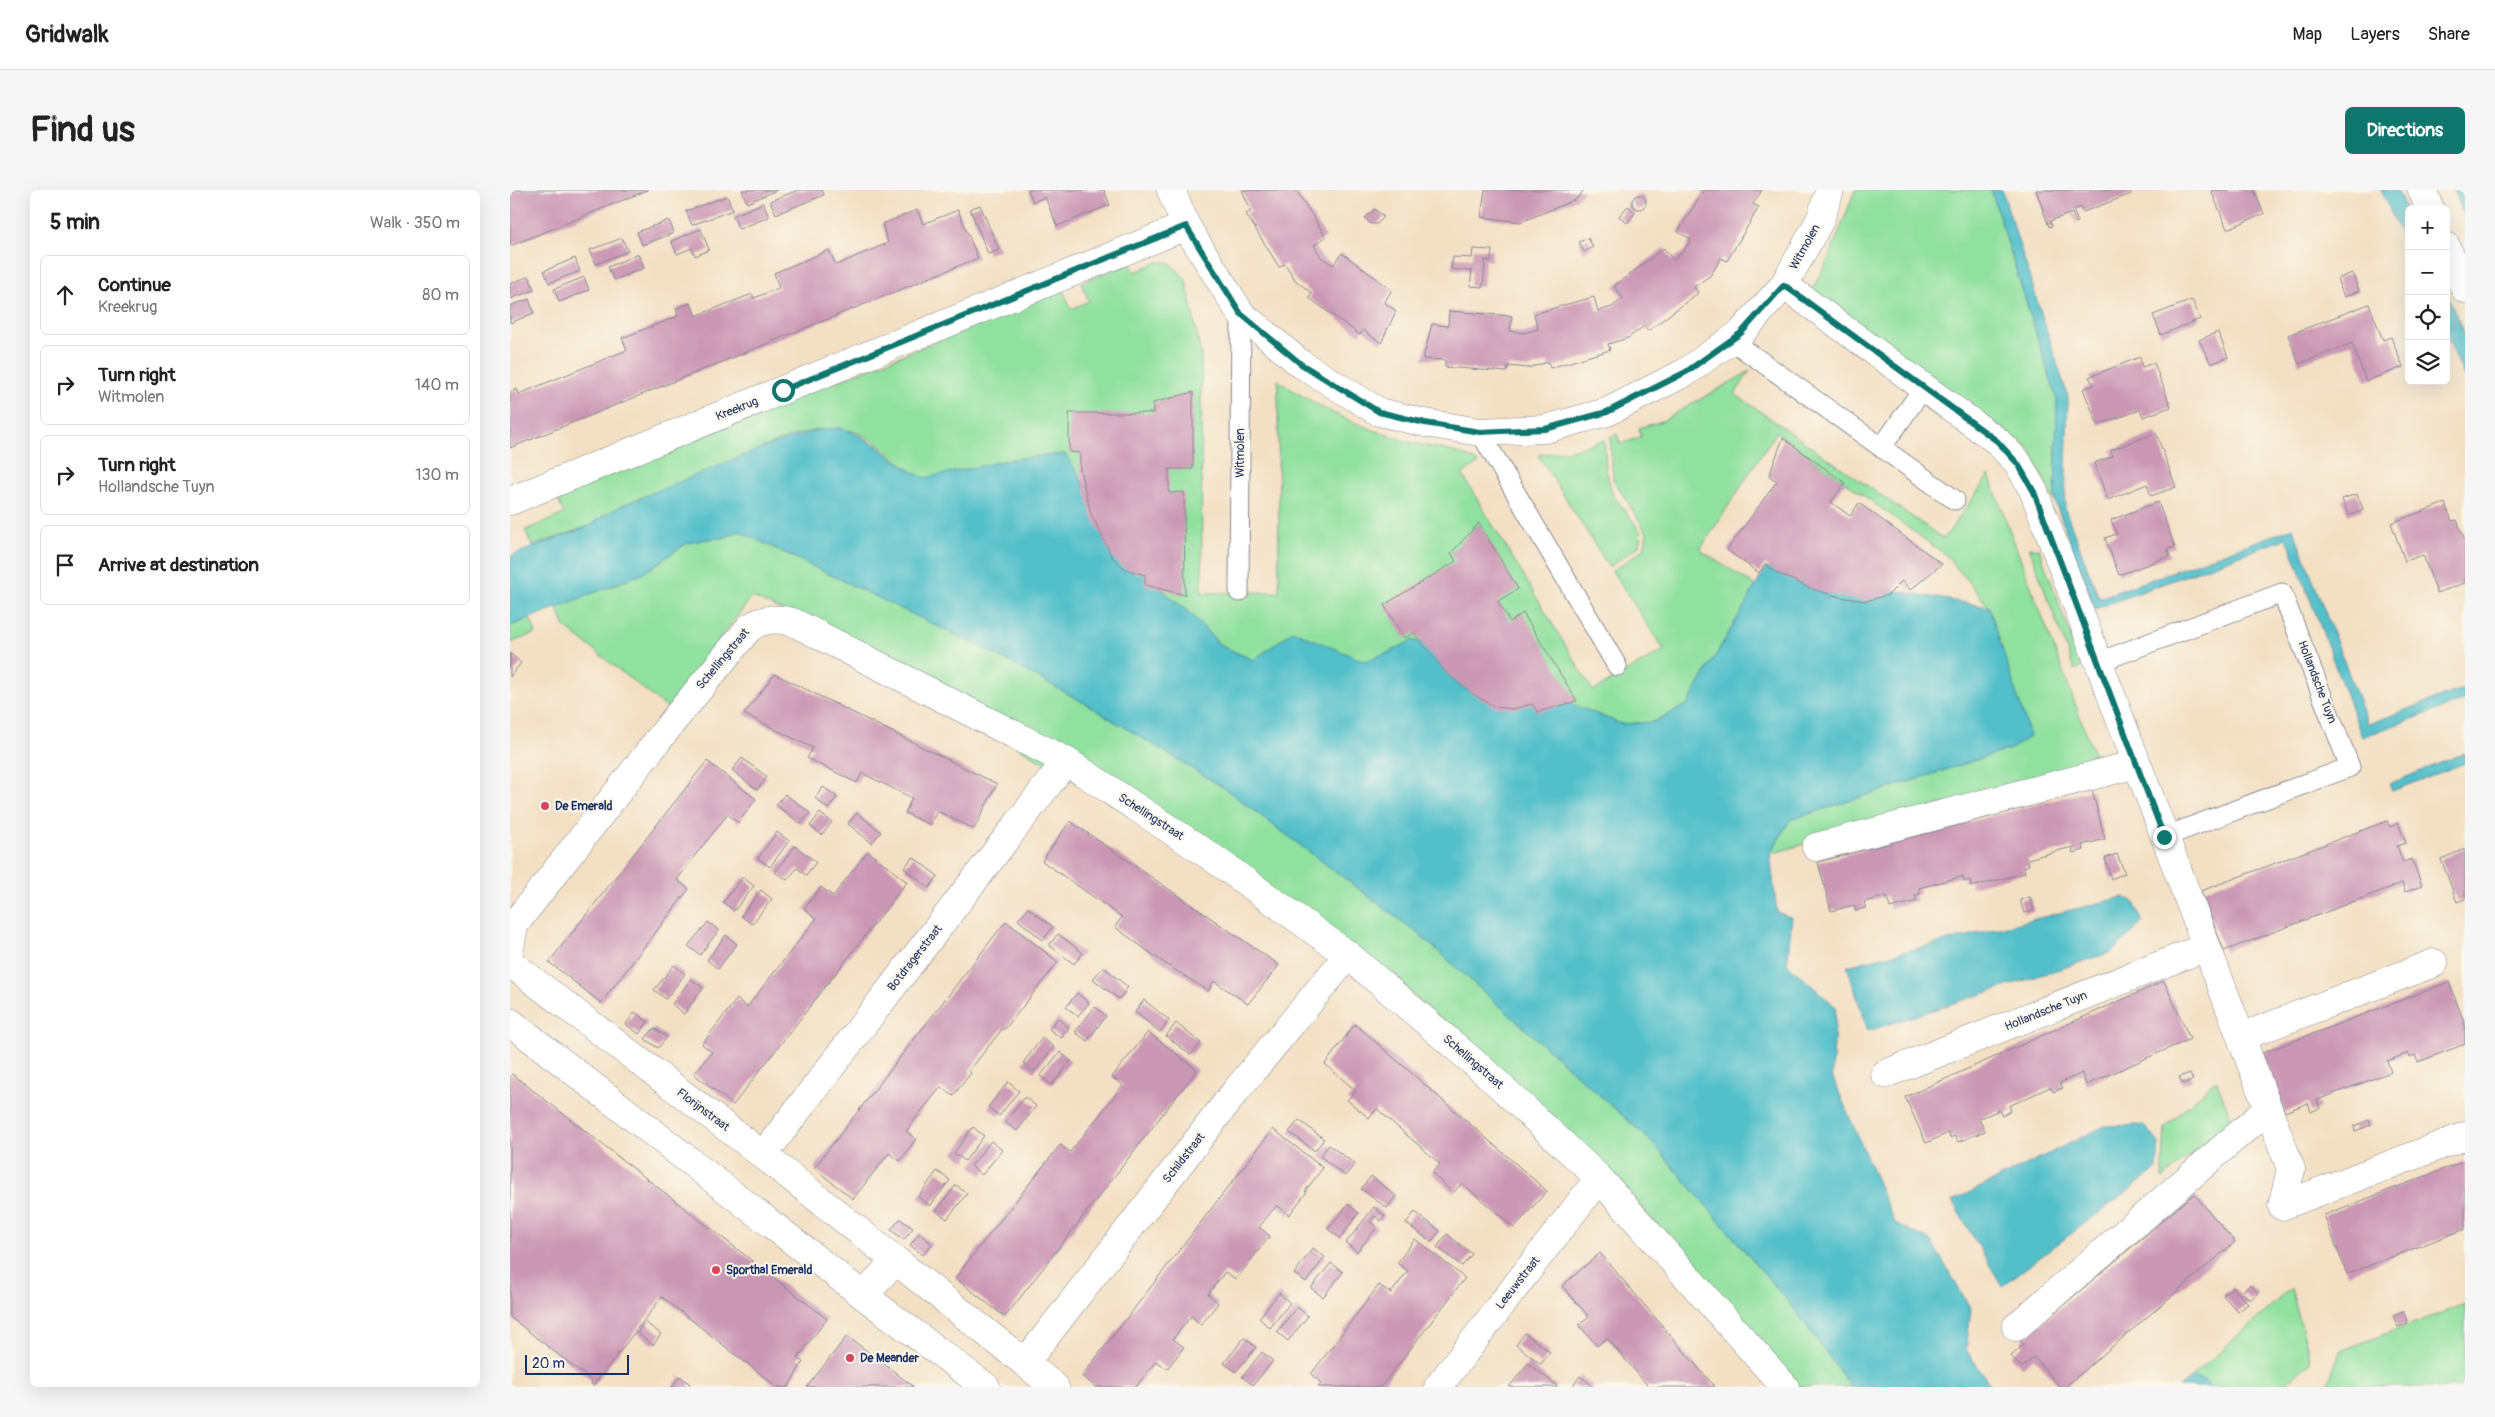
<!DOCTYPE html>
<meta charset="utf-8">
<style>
:root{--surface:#fff;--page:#f6f6f6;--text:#222;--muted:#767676;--line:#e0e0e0;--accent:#0f766e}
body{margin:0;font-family:Pangolin,sans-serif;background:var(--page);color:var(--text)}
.controls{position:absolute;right:15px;top:15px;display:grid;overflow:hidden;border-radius:8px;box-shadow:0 5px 20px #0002}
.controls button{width:45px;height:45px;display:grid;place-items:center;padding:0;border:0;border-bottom:1px solid var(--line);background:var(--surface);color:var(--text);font:25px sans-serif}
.scale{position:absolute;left:15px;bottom:12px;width:104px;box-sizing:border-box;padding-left:5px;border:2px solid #1b2f5e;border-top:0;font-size:14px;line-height:18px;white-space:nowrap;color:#1b2f5e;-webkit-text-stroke:4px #fbf7ec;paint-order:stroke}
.stop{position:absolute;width:15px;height:15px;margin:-11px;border:4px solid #0f766e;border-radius:50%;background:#fff}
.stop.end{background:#0f766e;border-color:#fff;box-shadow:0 1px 5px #0008}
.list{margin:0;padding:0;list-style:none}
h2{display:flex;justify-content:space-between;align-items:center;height:65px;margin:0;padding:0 20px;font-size:21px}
h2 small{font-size:16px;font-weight:400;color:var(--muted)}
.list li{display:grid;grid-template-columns:32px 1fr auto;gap:15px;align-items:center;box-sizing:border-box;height:80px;margin:0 10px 10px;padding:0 10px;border:1px solid var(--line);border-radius:8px}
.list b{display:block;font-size:19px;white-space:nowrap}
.list p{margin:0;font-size:16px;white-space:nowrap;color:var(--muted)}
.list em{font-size:16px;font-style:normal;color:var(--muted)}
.icon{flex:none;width:28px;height:28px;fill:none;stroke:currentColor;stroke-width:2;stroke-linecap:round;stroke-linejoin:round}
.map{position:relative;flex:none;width:1955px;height:1197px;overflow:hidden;border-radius:8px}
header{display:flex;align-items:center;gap:30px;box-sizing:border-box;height:70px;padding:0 25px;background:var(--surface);border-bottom:1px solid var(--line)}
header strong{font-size:24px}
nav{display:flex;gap:28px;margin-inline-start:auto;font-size:18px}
.intro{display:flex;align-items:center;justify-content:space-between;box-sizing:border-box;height:120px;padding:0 30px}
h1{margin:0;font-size:35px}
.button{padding:12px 22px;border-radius:8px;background:var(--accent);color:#fff;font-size:18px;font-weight:700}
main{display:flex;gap:30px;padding:0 30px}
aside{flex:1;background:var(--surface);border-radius:8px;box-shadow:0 5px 20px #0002}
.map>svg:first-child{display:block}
.green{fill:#90e09f;stroke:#56887e}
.water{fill:#52bfc9;stroke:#367794}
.building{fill:#ca97b4}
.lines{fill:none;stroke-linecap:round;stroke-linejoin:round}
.service-casing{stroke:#878891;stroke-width:21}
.minor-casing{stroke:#878891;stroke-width:29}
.tertiary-casing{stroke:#878891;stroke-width:29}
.service{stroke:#fff;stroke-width:19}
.minor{stroke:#fff;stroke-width:28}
.tertiary{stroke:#fff;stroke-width:28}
.route{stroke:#0f766e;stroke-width:6}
.poi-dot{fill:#d1495b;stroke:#fbf7ec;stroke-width:2}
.labels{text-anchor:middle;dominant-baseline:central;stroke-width:4;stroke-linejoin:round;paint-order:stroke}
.street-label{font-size:12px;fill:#1b2f5e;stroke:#fbf7ec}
.poi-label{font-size:12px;font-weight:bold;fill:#1b2f5e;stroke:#fbf7ec;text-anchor:start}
</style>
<header>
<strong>Gridwalk</strong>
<nav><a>Map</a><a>Layers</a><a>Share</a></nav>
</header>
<div class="intro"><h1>Find us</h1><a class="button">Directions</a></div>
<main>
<aside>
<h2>5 min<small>Walk · 350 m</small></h2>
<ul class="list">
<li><svg class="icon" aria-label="ahead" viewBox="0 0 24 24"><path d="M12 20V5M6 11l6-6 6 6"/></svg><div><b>Continue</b><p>Kreekrug</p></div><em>80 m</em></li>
<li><svg class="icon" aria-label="right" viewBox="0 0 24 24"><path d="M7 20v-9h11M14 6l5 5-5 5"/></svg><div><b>Turn right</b><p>Witmolen</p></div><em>140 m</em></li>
<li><svg class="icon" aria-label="right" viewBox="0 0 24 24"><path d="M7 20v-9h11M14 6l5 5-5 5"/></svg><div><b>Turn right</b><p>Hollandsche Tuyn</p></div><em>130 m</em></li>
<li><svg class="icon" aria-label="arrive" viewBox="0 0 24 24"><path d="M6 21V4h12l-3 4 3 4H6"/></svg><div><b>Arrive at destination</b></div></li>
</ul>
</aside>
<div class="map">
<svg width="1955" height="1197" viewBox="0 0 1955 1197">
<rect width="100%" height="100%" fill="#fbf7ec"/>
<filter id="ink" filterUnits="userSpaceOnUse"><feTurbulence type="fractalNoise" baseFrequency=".02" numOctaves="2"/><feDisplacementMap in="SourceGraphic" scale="10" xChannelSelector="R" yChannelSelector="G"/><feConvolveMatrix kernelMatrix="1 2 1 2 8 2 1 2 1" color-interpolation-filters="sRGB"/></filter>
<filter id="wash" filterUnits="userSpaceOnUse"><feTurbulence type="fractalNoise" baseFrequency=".0096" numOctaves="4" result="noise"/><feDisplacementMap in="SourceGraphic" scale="20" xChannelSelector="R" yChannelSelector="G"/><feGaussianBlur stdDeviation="1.12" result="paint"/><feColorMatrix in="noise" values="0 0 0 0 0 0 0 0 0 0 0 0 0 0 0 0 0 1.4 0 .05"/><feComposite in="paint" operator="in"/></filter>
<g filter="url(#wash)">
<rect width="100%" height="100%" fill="#f3e0c4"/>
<path class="green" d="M1345 0H1481L1547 210 1545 312 1518 257 1318 115 1303 98 1320 66Z
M647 72H659L676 90 691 164 692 403 769 402 768 190C808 219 853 238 900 252 924 259 948 259 969 273L952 284 1083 501 1154 460 1102 381 1134 359 1137 343 1103 289 1100 247 1107 244 1110 254 1131 247 1129 238 1152 231 1240 181 1225 204 1434 349 1479 285 1584 564 1560 578 1260 664 1280 630 1503 558 1479 417 1437 366 1266 242 1190 360 1246 396 1177 515 1143 532 1111 534 903 450 880 462 854 472 783 441 744 470 711 456 684 427 605 359 567 282 555 264 502 269 415 289C391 278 366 246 342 241 297 231 249 261 209 278 177 291 145 303 113 315L93 326 82 335 22 356 15 340 54 324 46 305 553 100 561 119 579 111 571 93 620 73 626 82Z
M1094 250 1096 278 1102 303 1131 342 1129 356 1099 377 1028 265 1061 260Z
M229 341 475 459 573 512 714 598 909 744 1141 951 1286 1121 1341 1197H1286L1250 1151 1156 1043 1049 934 877 782 318 441 242 407 157 518 55 437 47 417 132 384 177 353 197 349 213 348Z
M1519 357 1529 359 1572 477 1564 480Z
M20 428 26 443 0 453V436Z
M1706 890 1722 930 1652 989 1655 937Z
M1781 1098 1801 1172 1771 1197H1700L1694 1190 1682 1187Z
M1955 1114V1197H1817L1830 1161Z"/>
<path class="water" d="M1481 0H1492L1558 207 1555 319 1589 408 1783 338 1858 534 1955 498V510L1852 547 1777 348 1585 419 1545 312 1547 210Z
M1871 0H1887L1899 25V63Z
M1943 0H1955V28Z
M1936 101 1955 146V188L1936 144Z
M329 238C364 246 384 275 415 288L503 269 555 264 567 282 605 359 684 427 711 456 744 470 783 441 854 471 880 462 903 450 1111 534 1143 532 1177 515 1256 378 1479 417 1520 546 1503 558 1280 630 1260 664 1267 722 1282 728 1277 774 1326 817 1322 886 1385 1033 1421 1051 1461 1119 1456 1160 1482 1197H1341L1286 1121 1141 951 909 744 714 598 573 512 475 459 229 341 213 348 197 349 177 353 132 384 0 436V366L82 335 93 326 113 315 257 256 311 239Z
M1955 563V573L1882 601 1879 594Z
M1613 707 1623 711 1633 732 1602 762 1358 841 1337 776Z
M1634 935 1649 953 1647 979 1492 1096 1442 1011 1595 936Z
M1682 1187 1694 1190 1700 1197H1669Z"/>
<g id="blocks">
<path class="building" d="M0 0H138L0 56Z
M232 0H267L237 13Z
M288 0H312L314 5 266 24 260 11Z
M518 0H594L600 15 547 36 535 7 523 12Z
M732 0H786L816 47 804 55 811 67 823 75 832 63 882 100 874 112 886 121 871 153 853 140 850 145 799 108 802 103 786 91 775 74 769 77 736 24 741 21Z
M975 0H1074L1067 9 1011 32 971 27Z
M1194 0H1252L1243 14 1249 17 1217 71 1211 68 1201 85 1184 97 1188 103 1138 141 1134 136 1118 148 1098 154 1100 160 1040 178 1038 172 1018 178 998 176 997 182 935 177V170L913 169 922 134 938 136 939 121 1002 126 1000 141 1014 143 1028 139 1024 124 1054 115 1084 107 1088 121 1102 117 1113 108 1104 96 1154 58 1163 70 1174 61 1181 49 1168 42Z
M1526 0H1620L1621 4 1573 22 1571 17 1563 20 1568 32 1566 33 1562 23 1540 31 1542 36 1539 37Z
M1701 0H1744L1754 24 1717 39Z
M1122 12a7 7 0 1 1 14 0a7 7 0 1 1-14 0Z
M217 6 223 20 182 35 176 21Z
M253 13 259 27 229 39 223 26Z
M470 15 489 60 478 64 460 19Z
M1118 16 1125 23 1117 33 1109 26Z
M865 19 874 27 867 34H861L855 28Z
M407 20 413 34 448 20 468 68 0 258V202L7 199 9 204 117 160 112 148 168 126 166 119 180 113 186 126 242 104 244 108 269 98 264 83 319 60 326 75 378 53 372 34Z
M159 30 164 43 132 55 127 42Z
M191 39 199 60 185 66 182 58 167 64 161 51Z
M112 48 118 61 86 74 80 60Z
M1078 48 1083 57 1074 62 1069 52Z
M963 59 982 60 981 71 975 70 973 97 960 96 962 81 941 79 943 67 962 68Z
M128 64 134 78 104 90 98 77Z
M65 68 70 81 39 93 34 81Z
M1842 83 1849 101 1834 107 1827 89Z
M19 86 24 100 0 109V94Z
M74 87 79 100 49 112 44 99Z
M19 109 24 123 0 133V116Z
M1682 110 1690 129 1651 145 1643 125Z
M1859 114 1873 150 1881 147 1893 177 1856 191 1842 153 1789 174 1778 145Z
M1708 142 1718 167 1701 174 1689 150Z
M1630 167 1632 177 1644 173 1661 217 1633 227 1630 220 1588 235 1573 199 1584 195 1579 187Z
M683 202V279H659V303L674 302 675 405 635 395V385L615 379 602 367 581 324 570 280V263L559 262V223H643V213Z
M1646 243 1666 297 1641 306 1637 294 1598 310 1584 273 1603 266 1601 260Z
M1273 248 1335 293 1321 312 1340 326 1349 313 1432 374 1400 400 1392 391 1378 405 1356 411 1330 407 1302 399 1267 383 1255 374 1249 383 1217 360 1267 291 1259 286Z
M1847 304 1853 319 1838 325 1832 309Z
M1648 312 1665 357 1657 359 1660 366 1609 385 1595 348 1607 344 1601 330Z
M1935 313 1942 331 1947 330 1955 351V393L1927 403 1913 365 1895 371 1881 333Z
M969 333 1008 399 988 411 1000 432 1013 423 1067 511 1028 522 1022 514 1004 519 985 517 966 506 937 484 904 443 894 448 874 415 946 371 941 363Z
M0 463 11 473 0 487Z
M265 484 487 594 464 639 427 621 420 635 395 623 402 608 352 583 347 593 297 568 303 558 234 524Z
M232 568 257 587 247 600 222 580Z
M197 571 246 609 228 633 218 624 183 668 167 690 179 699 91 813 39 772Z
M313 597 327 607 318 619 305 608Z
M1582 600 1595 649 1572 655 1574 660 1563 663 1562 657 1518 669 1519 675 1514 677 1515 683 1461 697 1460 690 1454 692 1453 686 1409 698 1410 704 1405 705 1407 711 1380 718 1377 706 1354 712 1356 718 1351 719 1346 721 1344 715 1321 721 1308 672Z
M275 604 300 623 291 634 266 615Z
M310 623 322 632 312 645 300 636Z
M347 623 371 642 362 653 338 634Z
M560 631 769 775 738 814 704 791 698 801 650 770 605 737 612 727 532 671Z
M1877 631 1880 637 1888 633 1896 653 1887 656 1893 672 1902 669 1912 696 1895 702 1892 693 1714 761 1691 701Z
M267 642 279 651 260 677 248 668Z
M285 656 306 672 296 685 287 678 277 690 265 682Z
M1955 659V709L1947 712 1931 669Z
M358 661 397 692 223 915 184 884 202 862 192 854 227 809 237 817 306 729 294 719 311 697 323 706Z
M1607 664 1615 683 1601 689 1595 668Z
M403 667 428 686 419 698 394 678Z
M233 687 244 696 224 721 213 712Z
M251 700 262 709 242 734 231 726Z
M1520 707 1524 721 1514 723 1510 710Z
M518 718 543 737 533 750 508 730Z
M496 731 548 772 495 839 493 838 459 881 461 883 443 906 431 897 413 919 396 941 406 949 390 971 379 963 343 1009 304 978Z
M198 732 209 740 190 765 178 756Z
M548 744 573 763 564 774 539 755Z
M216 745 227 754 208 779 197 770Z
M164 775 175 784 156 809 144 800Z
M593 777 618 797 609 809 583 789Z
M181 789 193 798 174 824 162 814Z
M1654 791 1680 849 1576 895 1572 883 1550 893 1553 898 1543 902 1540 897 1499 916 1501 921 1492 926 1489 920 1469 929 1475 941 1448 952 1445 946 1440 948 1438 943 1416 953 1395 907Z
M1939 792 1955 835V854L1908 872 1905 865 1900 867 1898 863 1877 871 1881 882 1807 910 1810 918 1801 922 1798 913 1775 922 1752 863Z
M567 803 579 813 568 826 556 817Z
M634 810 659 830 650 842 625 822Z
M585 817 596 826 577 851 565 842Z
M125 822 138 832 129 844 116 834Z
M548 828 559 838 551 848 539 839Z
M666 833 691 853 681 865 656 846Z
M845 834 1037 1001 1004 1038 952 993 943 1003 922 983 930 974 867 919 859 928 837 910 846 901 815 874Z
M144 838 157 847 148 858 135 849Z
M638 842 687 880 495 1127 445 1088 550 955 560 962 595 918 613 895 602 887Z
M532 848 544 857 524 882 513 873Z
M550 862 561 871 542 895 530 886Z
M1680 883 1683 890 1673 894 1669 887Z
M2 884 317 1129 287 1168 293 1172 278 1197H267L152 1107 83 1196 81 1193 82 1191 0 1127V887Z
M498 892 509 901 489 926 478 917Z
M515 907 526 916 507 941 495 932Z
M789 930 814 949 805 961 779 942Z
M1859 930 1861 935 1845 941 1844 936Z
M463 937 474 946 455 971 444 963Z
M763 939 813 978 795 1001 797 1002 779 1025 767 1015 749 1037 760 1046 726 1089 715 1082 698 1104 708 1113 691 1135 681 1126 663 1149 674 1157 657 1179 646 1171 626 1197H586L572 1186Z
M481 951 492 960 472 985 461 976Z
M819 955 845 974 835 986 810 966Z
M1955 971V1039L1837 1084 1814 1025Z
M427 981 440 990 420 1016 408 1007Z
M861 986 886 1006 877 1018 851 999Z
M446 995 457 1004 437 1029 426 1021Z
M1684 1004 1725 1052 1555 1197H1550L1524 1167 1512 1178 1501 1166 1514 1155 1511 1151Z
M838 1014 849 1023 830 1048 818 1039Z
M864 1017 875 1026 871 1031 865 1026 860 1032 867 1037 847 1062 836 1053Z
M905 1022 930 1041 921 1052 896 1033Z
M390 1029 403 1038 394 1050 381 1040Z
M409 1043 422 1054 413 1065 400 1055Z
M937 1044 962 1064 952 1076 927 1057Z
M905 1049 955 1088 871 1197H808L811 1193 801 1184 869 1095 881 1103 898 1081 887 1073Z
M803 1058 815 1067 796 1092 784 1084Z
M1090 1063 1190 1180 1205 1197H1139L1097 1148 1087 1156 1069 1135 1079 1127 1052 1096Z
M821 1073 833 1082 813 1107 801 1098Z
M1740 1095 1748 1103 1740 1110 1732 1102Z
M1723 1097 1738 1114 1728 1122 1713 1105Z
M769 1103 780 1113 760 1138 749 1128Z
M787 1117 798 1126 778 1151 767 1142Z
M1893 1121 1898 1133 1888 1137 1883 1125Z
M135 1132 151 1144 143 1155 127 1143Z
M1015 1143 1040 1162 1031 1174 1006 1155Z
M337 1146 404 1197H297Z
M734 1148 746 1157 726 1182 714 1173Z
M752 1162 763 1171 743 1195 732 1187Z
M1018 1173 1048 1197H999Z
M170 1186 180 1194 178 1197H162Z
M1070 1186 1084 1197H1062Z"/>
</g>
</g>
<g filter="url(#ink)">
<use href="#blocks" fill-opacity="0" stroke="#878891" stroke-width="1"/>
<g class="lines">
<g class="service-casing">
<path id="service" d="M1221 150 1445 310
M970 242 1107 476
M1372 257 1414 197
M729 402 731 124
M1589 472 1772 403 1840 577 1654 647"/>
</g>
<g class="minor-casing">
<path id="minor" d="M661 0 676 36 731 124 791 174 869 222 915 233 970 242 1035 239 1097 222 1176 182 1231 143 1274 95 1310 30 1320 0
M1274 95 1487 251 1508 273 1524 302 1781 979 1772 1016
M0 311 676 36
M1306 657 1627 574
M0 758 4 735 163 531 239 438C253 428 267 428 283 432L556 571 700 666 838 765 975 882 1089 988 1275 1197
M0 773 253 965 545 1197
M0 832 354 1106 476 1197
M1731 847 1924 773
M1375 884 1696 757
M253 965 556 571
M1772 1016 1955 946
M354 1106 385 1070
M1506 1137 1758 919
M515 1173 725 902 838 765
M928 1197 1089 988"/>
</g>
<g class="tertiary-casing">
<path id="tertiary" d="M1912 0 1920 19
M1936 56 1955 99"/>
</g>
<use href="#service" class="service"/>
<use href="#minor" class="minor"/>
<use href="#tertiary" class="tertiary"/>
</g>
</g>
<g class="lines" filter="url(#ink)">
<path class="route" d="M273 200 676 36 731 124 791 174 869 222 915 233 970 242 1035 239 1097 222 1176 182 1231 143 1274 95 1487 251 1508 274 1524 302 1654 647"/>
</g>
<g class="poi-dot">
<circle cx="35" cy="616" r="5"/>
<circle cx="206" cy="1080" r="5"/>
<circle cx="340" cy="1168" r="5"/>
</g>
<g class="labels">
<g class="street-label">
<text transform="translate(1295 57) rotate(-61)">Witmolen</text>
<text transform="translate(227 219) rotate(-22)">Kreekrug</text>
<text transform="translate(730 263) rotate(-90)">Witmolen</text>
<text transform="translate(213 469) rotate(-50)">Schellingstraat</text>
<text transform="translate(1807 492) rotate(69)">Hollandsche Tuyn</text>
<text transform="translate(641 627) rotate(33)">Schellingstraat</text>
<text transform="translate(405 768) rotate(-52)">Botdragerstraat</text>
<text transform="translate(1536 821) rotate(-22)">Hollandsche Tuyn</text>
<text transform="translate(963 872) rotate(41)">Schellingstraat</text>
<text transform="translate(193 920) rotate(37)">Florijnstraat</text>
<text transform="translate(674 968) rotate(-52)">Schildstraat</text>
<text transform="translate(1008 1093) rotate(-52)">Leeuwstraat</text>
</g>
<g class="poi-label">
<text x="45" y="616">De Emerald</text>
<text x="216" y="1080">Sporthal Emerald</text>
<text x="350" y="1168">De Meander</text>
</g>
</g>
</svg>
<div class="controls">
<button>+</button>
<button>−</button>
<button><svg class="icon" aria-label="locate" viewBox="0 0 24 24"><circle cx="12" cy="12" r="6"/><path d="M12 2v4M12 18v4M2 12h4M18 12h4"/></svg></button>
<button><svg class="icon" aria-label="layers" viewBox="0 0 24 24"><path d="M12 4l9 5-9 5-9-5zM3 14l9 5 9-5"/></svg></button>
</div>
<div class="scale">20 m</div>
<div class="stop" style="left:273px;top:200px"></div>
<div class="stop end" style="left:1654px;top:647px"></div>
</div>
</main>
